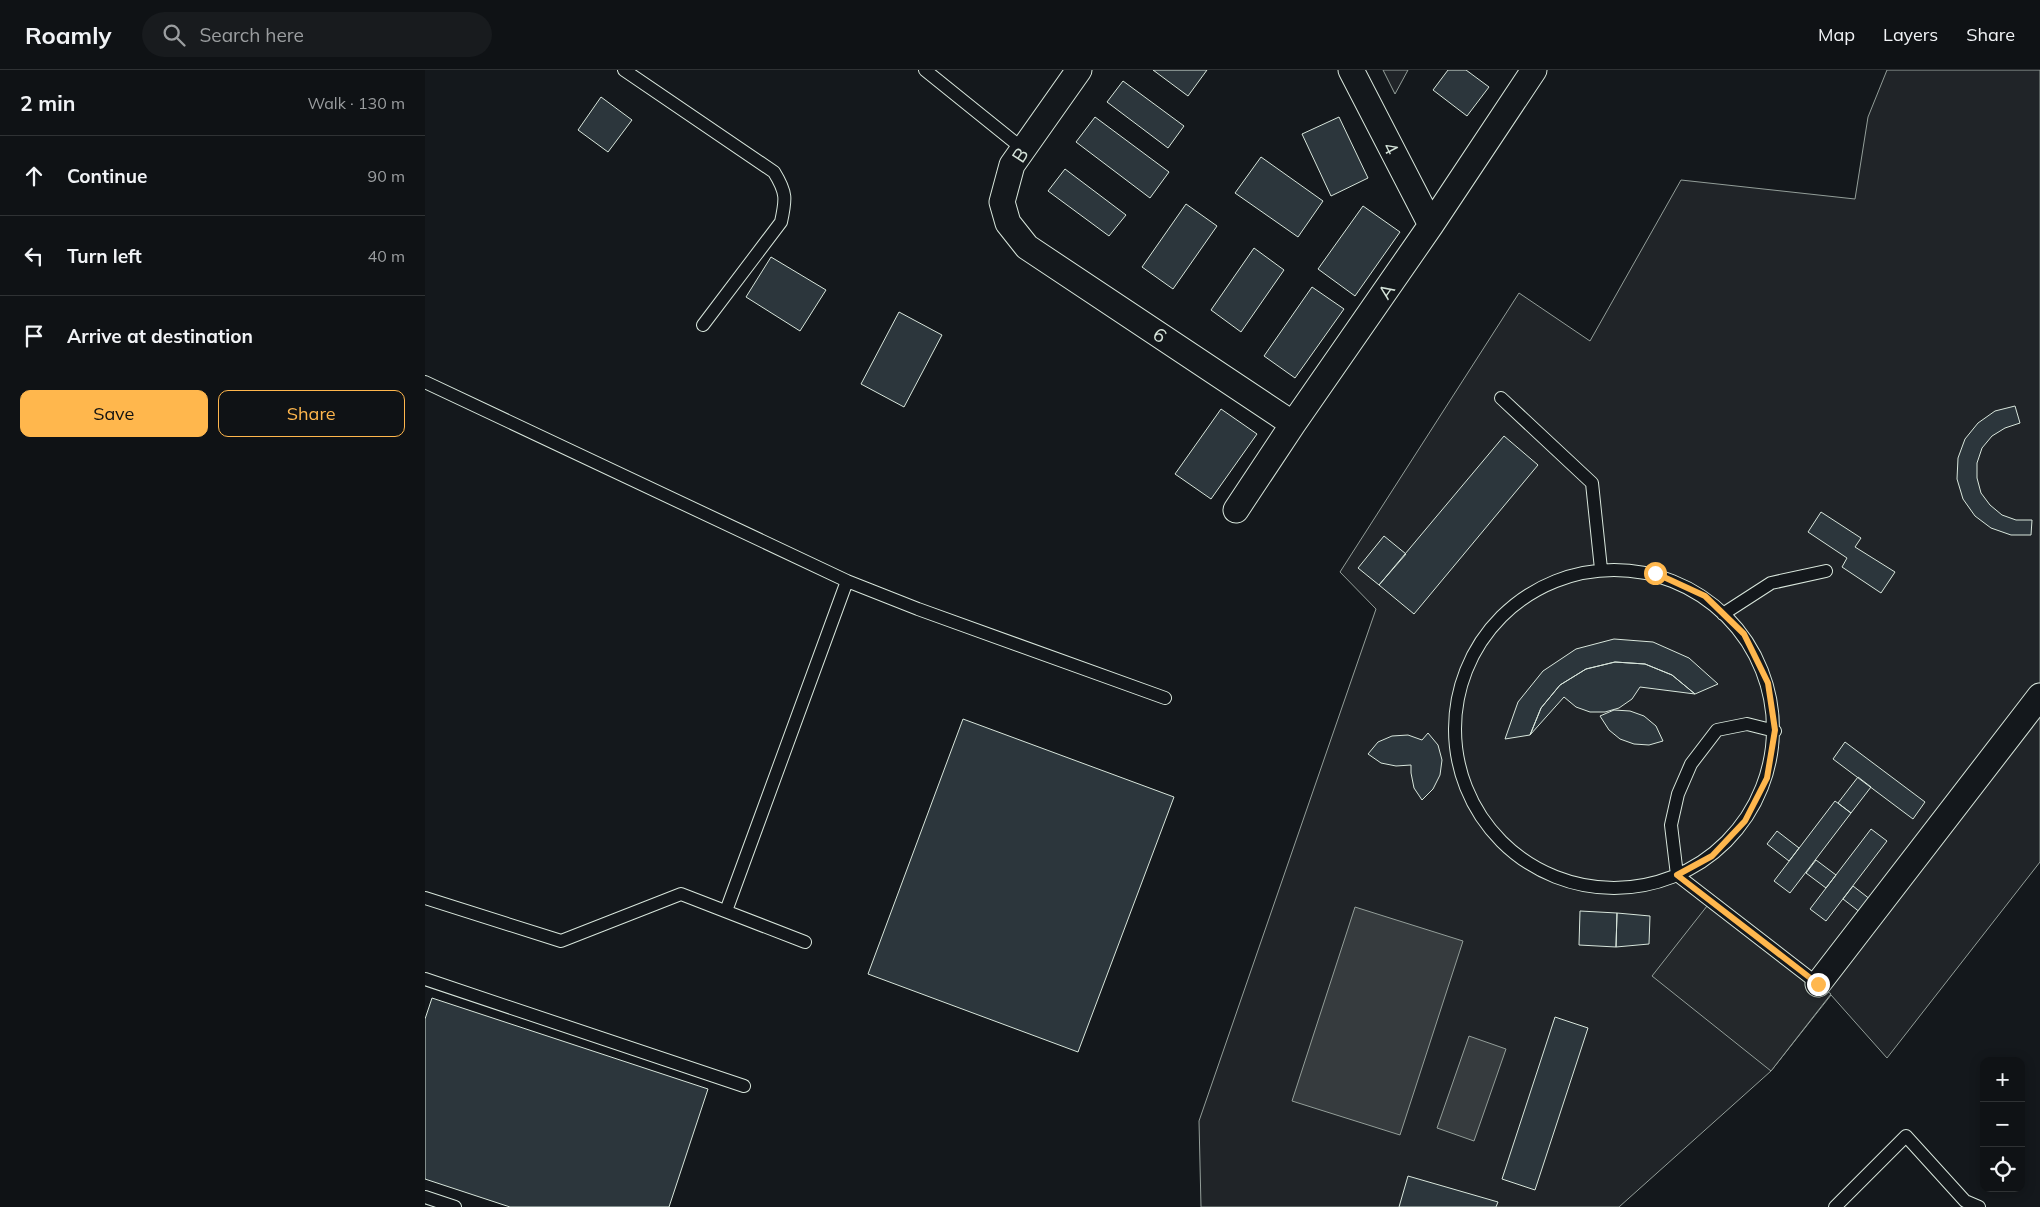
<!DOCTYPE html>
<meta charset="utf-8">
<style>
:root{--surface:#0f1215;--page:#181b1e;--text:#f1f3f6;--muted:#9b9ea0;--line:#2f3234;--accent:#ffb74d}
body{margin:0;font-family:Mulish,sans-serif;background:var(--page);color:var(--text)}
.controls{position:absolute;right:15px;bottom:15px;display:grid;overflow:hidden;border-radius:10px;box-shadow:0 2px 12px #0003}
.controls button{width:45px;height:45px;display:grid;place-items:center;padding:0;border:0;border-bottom:1px solid var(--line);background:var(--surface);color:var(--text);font:25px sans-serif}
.stop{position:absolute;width:15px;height:15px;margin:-11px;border:4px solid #ffb74d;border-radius:50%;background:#fff}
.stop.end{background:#ffb74d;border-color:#fff;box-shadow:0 1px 5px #0008}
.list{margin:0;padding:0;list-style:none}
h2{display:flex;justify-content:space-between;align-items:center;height:65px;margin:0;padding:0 20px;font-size:21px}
h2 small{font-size:16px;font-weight:400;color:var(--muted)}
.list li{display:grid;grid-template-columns:32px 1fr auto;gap:15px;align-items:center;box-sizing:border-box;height:80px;padding:0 20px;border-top:1px solid var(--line)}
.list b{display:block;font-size:19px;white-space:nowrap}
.list em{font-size:16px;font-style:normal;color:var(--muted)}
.actions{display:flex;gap:10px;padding:15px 20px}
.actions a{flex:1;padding:11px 0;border:1px solid var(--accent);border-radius:10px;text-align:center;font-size:18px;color:var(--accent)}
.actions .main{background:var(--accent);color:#111}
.icon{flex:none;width:28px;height:28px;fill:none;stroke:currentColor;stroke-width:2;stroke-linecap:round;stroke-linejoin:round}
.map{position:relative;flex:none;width:1615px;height:1137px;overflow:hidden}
header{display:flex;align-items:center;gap:30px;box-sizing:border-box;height:70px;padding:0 25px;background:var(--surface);border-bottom:1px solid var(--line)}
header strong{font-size:24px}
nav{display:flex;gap:28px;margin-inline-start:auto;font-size:18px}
.search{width:350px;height:45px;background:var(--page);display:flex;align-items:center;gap:12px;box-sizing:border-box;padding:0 18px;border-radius:28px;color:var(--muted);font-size:19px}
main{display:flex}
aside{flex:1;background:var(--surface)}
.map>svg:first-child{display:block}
.green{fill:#202428;stroke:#939e99}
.parking{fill:#24282b;stroke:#939e99}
.water{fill:#363b3e;stroke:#939e99}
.building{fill:#2c363c;stroke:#d8e6dc}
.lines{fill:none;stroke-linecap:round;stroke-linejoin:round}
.lane-casing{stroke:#d8e6dc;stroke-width:14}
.street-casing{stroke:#d8e6dc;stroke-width:27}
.lane{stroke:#14181c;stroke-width:12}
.street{stroke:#14181c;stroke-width:25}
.route{stroke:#ffb74d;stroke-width:6}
.labels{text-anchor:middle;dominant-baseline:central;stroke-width:4;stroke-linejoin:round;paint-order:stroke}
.street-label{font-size:19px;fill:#d8e6dc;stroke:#14181c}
</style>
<header>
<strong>Roamly</strong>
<div class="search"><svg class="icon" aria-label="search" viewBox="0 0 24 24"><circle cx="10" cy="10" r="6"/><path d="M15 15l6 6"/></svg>Search here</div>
<nav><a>Map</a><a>Layers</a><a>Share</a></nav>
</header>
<main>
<aside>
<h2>2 min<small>Walk · 130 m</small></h2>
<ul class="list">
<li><svg class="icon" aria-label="ahead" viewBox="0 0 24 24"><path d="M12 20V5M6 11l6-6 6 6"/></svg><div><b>Continue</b></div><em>90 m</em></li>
<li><svg class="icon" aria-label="left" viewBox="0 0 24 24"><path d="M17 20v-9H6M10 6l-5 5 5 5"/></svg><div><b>Turn left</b></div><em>40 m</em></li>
<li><svg class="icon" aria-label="arrive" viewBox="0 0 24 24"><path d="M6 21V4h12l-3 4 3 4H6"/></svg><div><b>Arrive at destination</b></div></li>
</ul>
<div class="actions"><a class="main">Save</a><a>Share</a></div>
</aside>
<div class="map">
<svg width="1615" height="1137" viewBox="0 0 1615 1137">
<rect width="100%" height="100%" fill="#14181c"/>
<path class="green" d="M958 0H983L970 24Z
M1462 0H1615V792L1462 988 1406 925 1346 1001 1194 1137H776L774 1051 951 539 915 502 1094 223 1165 271 1256 110 1430 129 1443 47Z"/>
<path class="parking" d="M1286 831 1406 924 1346 1001 1227 906Z"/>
<path class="water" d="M930 837 1038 871 975 1065 867 1031Z
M1044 966 1081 979 1049 1071 1012 1058Z"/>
<path class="building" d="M728 0H782L763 26Z
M1023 0H1041L1064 17 1042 46 1008 20Z
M698 11 759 56 743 78 682 32Z
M176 27 207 50 183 82 153 60Z
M670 47 744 102 725 128 651 72Z
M914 47 943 108 906 126 877 64Z
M836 87 898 131 873 167 810 123Z
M640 99 701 145 684 166 623 121Z
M761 134 792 156 748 219 717 197Z
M938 136 975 162 930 226 893 199Z
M829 178 859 200 816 262 786 240Z
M346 187 401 220 375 261 321 227Z
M887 217 919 239 870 308 839 286Z
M474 242 517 265 479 337 436 314Z
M1590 336 1595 353 1580 358 1567 366 1557 378 1552 393V408L1556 423 1565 435 1577 445 1591 450H1607L1606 465H1586L1566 458 1550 446 1538 429 1532 409 1533 388 1540 369 1553 353 1570 341Z
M796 339 832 364 786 429 750 404Z
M1079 366 1113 395 989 544 954 515Z
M1396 442 1436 468 1430 477 1470 502 1456 523 1417 497 1422 488 1383 462Z
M959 466 981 484 954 515 933 498Z
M1189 569 1228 572 1264 588 1293 614 1270 624 1247 605 1220 594 1190 592 1161 599 1135 615 1116 638 1105 665 1080 669 1093 632 1118 601 1151 579Z
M1190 592 1220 594 1247 605 1270 624 1215 617 1207 629 1194 638 1180 642H1165L1151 637 1139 627 1105 665 1116 638 1135 615 1161 599Z
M1189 640 1205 641 1219 646 1231 656 1238 671 1224 675 1209 674 1195 669 1184 660 1175 646Z
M538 649 749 727 653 982 443 904Z
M1003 663 1013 675 1017 690 1015 705 1008 719 997 730 989 718 986 703V695L971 696 956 693 943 684 953 672 967 666 983 665 997 670Z
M1420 672 1500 732 1488 749 1408 689Z
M1433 707 1446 717 1426 743 1413 733Z
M1410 731 1426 743 1365 823 1349 811Z
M1446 759 1462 771 1401 851 1385 839Z
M1352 761 1374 778 1364 791 1342 774Z
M1391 790 1411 805 1401 818 1381 803Z
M1428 816 1450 833 1440 846 1418 829Z
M1155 841 1192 843 1191 877 1154 875Z
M1192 843 1225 846 1224 874 1191 877Z
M7 928 283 1019 244 1137H85L0 1109V949Z
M1130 947 1163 958 1110 1120 1077 1109Z
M983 1106 1073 1132 1071 1137H974Z"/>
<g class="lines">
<g class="lane-casing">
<path id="lane" d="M199 0 349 102C362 123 361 129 356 152L278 255
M500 0 598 79
M0 312 422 511 493 539 740 628
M1076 328 1167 413 1176 499
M1030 659a159 159 0 1 1 318 0a159 159 0 1 1-318 0Z
M1298 544 1346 513 1401 501
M1350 661 1322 654 1292 660 1266 694 1253 724 1246 755 1252 805 1393 914
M0 828 136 871 256 824 380 872
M301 841 422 511
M0 909 319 1016
M0 1127 30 1137
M1410 1137 1481 1066 1540 1131 1554 1137"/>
</g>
<g class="street-casing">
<path id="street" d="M654 0 587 95 577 132 583 153 602 177 868 354
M926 0 1006 155
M811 440 868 354 1006 155 1109 0
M1393 914 1615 626"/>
</g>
<use href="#lane" class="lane"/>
<use href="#street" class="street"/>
</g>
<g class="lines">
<path class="route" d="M1230 503 1280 526 1319 564 1343 613 1350 660 1342 708 1320 751 1287 786 1252 805 1393 914"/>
</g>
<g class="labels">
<g class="street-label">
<text transform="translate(966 78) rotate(63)">4</text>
<text transform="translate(595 85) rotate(-57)">B</text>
<text transform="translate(961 221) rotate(-55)">A</text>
<text transform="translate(735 265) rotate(34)">6</text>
</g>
</g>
</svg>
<div class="controls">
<button>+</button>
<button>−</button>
<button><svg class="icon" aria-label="locate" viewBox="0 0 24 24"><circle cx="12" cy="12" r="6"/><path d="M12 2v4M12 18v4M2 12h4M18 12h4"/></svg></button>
</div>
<div class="stop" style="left:1230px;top:503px"></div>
<div class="stop end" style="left:1393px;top:914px"></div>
</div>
</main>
